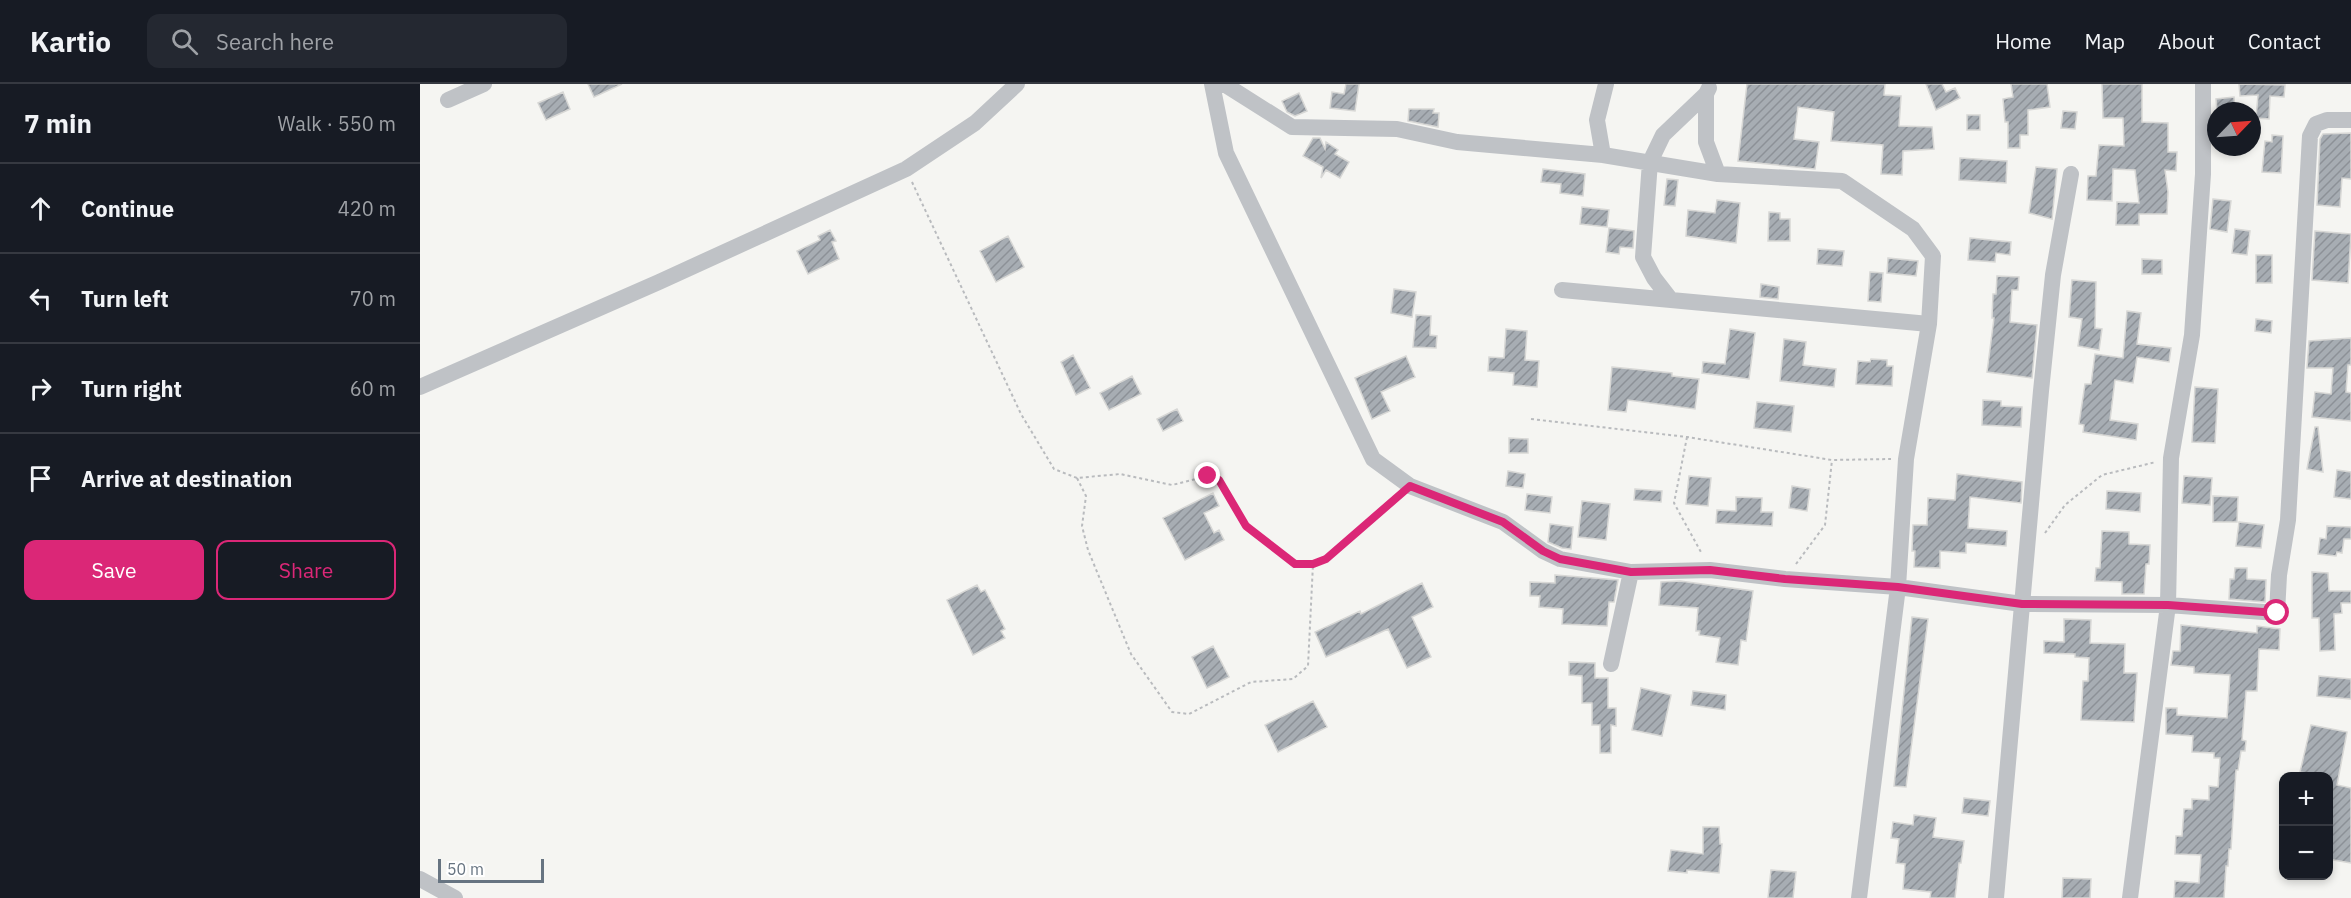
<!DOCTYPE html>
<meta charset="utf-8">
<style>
:root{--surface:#171b24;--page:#242831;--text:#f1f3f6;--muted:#9ea1a6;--line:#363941;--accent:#db2777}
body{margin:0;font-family:"IBM Plex Sans",sans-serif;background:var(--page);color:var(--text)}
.controls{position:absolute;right:18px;bottom:18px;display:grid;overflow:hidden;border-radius:12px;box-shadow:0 3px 9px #0003}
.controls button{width:54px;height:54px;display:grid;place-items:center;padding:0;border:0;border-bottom:2px solid var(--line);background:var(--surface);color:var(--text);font:30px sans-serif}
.compass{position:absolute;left:1787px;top:18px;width:54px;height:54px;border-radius:50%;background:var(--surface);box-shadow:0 3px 9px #0003;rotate:65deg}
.scale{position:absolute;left:18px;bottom:15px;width:106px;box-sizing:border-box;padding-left:6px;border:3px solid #677481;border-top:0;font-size:16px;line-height:21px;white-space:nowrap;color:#677481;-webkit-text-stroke:4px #fff;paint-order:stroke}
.stop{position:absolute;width:18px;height:18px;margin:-14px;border:4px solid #db2777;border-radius:50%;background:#fff}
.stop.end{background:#db2777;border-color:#fff;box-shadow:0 2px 6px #0008}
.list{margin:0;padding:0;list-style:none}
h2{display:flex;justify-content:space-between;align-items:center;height:78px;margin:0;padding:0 24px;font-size:26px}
h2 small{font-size:20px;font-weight:400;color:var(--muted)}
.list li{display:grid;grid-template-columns:39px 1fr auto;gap:18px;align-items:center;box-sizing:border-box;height:90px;padding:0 24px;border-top:2px solid var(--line)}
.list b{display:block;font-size:22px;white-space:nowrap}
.list em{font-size:20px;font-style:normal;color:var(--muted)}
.actions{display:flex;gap:12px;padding:18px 24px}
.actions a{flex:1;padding:14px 0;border:2px solid var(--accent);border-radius:12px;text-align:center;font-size:21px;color:var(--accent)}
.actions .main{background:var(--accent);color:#fff}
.icon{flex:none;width:33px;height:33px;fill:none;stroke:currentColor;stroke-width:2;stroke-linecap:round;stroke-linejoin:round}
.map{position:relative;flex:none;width:1931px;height:814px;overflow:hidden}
header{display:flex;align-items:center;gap:36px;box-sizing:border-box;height:84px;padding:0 30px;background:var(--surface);border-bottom:2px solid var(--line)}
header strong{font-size:28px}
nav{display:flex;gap:33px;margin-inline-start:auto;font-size:21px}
.search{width:420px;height:54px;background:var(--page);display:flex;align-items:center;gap:15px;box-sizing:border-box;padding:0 21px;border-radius:12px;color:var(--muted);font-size:22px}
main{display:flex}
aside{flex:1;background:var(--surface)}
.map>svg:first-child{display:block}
.building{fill:url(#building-hatch);stroke:#d7d7d5;stroke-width:1.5}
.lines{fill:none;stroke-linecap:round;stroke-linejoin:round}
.path{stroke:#b9bbbe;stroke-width:2;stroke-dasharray:3 3;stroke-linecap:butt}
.minor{stroke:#bfc2c6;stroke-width:16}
.route{stroke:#db2777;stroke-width:8}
</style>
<header>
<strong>Kartio</strong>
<div class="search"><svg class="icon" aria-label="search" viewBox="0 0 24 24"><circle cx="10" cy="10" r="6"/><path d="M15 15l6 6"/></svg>Search here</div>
<nav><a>Home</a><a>Map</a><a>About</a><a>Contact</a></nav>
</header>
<main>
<aside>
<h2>7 min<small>Walk · 550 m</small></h2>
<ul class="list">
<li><svg class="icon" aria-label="ahead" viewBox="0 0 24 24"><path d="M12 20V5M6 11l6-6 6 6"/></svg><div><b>Continue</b></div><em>420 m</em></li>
<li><svg class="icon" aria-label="left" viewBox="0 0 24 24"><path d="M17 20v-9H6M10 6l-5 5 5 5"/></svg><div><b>Turn left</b></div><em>70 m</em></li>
<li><svg class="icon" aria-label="right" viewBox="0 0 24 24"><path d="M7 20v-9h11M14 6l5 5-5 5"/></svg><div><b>Turn right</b></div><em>60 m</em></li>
<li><svg class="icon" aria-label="arrive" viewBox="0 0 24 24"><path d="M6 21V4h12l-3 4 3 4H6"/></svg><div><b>Arrive at destination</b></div></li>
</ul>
<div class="actions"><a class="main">Save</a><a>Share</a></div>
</aside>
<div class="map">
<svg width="1931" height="814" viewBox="0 0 1931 814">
<defs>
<pattern id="building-hatch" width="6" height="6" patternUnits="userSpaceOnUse" patternTransform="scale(1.5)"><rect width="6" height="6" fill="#a7adb3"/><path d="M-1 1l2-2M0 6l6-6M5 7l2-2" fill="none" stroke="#8c9197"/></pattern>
</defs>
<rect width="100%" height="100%" fill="#f5f5f2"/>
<path class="building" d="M168 0H202L174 13Z
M926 0H939L935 27 910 24 912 8 924 10Z
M1327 0H1465L1464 11 1481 12 1479 42 1512 43 1514 65 1483 67 1482 91 1461 90 1463 61 1411 57 1414 28 1378 23 1374 55 1399 58 1395 85 1318 77Z
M1506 0H1522L1526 8 1535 4 1540 14 1516 26Z
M1591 0H1627L1630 23 1608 26V51H1600V64H1588V38H1585L1583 15 1593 13Z
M1682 0H1722V38L1748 39V68H1757L1756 87 1745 86 1748 108 1747 130H1719V141H1696L1697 118 1719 119 1715 86 1693 85 1692 117 1667 116 1668 92H1676L1679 61 1704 62 1703 34H1683Z
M1819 0 1865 1 1864 13 1850 12 1849 35 1836 34 1838 11 1820 12Z
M143 8 150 25 126 36 118 19Z
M879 9 887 27 875 32 867 28 862 17Z
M1814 13 1815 27H1797L1796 15Z
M989 25H1014L1013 29H1019L1018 43 988 37Z
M1643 27 1657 28 1655 45 1641 44Z
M1547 31H1560V46H1547Z
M1931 49V95L1922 94 1920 123 1897 121 1900 55 1903 50Z
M1852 51 1863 52 1861 89 1842 88 1845 57 1852 58Z
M893 54H900L905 65 906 58 918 66 915 70 929 78 920 94 906 86 901 94 903 83 883 72Z
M1540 74 1587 77 1586 99 1539 96Z
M1616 83 1637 85 1632 135 1609 129Z
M1123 85 1165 90 1163 112 1140 109 1141 100 1121 98Z
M1247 95 1258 96 1255 122 1244 121Z
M1793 115 1811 117 1807 148 1790 145Z
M1297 116 1320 119 1316 159 1266 152 1268 126 1295 129Z
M1162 123 1189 126 1187 143 1160 140Z
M1349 128 1360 129V135H1370V157H1348Z
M1189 144 1214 147 1213 164 1200 163 1199 170 1186 168Z
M1815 145 1830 147 1827 171 1812 169Z
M410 146 416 157 412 158 419 175 388 190 377 167 400 156 398 152Z
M1895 147 1931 150 1928 199 1892 196Z
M588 152 604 183 576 198 560 167Z
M1550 154 1591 158 1590 171 1576 169 1575 178 1548 176Z
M1398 165 1424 167 1422 182 1397 180Z
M1836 171H1852V199H1836Z
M1468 174 1498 177 1496 192 1467 189Z
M1722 175 1742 176V190H1722Z
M1450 188 1463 189 1461 218 1448 217Z
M1577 192 1599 193 1598 206H1592L1590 238 1617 241 1612 294 1567 288 1574 234H1572L1573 210H1576Z
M1652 196 1676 198 1675 244 1682 245 1679 266 1658 262 1662 235 1649 233Z
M1341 200 1359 203 1358 215 1340 213Z
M974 205 996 208 992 233 971 229Z
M1707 227 1721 229 1717 260 1751 264 1749 278 1717 273 1713 299 1695 296 1690 336 1718 340 1716 356 1663 348 1664 341 1659 340 1665 300H1671L1675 270 1703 274Z
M996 231 1011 232 1010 251 1017 252 1016 264 993 263Z
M1836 235 1852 237 1851 249 1835 247Z
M1086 245 1107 247 1105 276 1119 277 1117 303 1093 301 1094 289 1068 287 1069 273 1084 274Z
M1310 245 1335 249 1329 295 1282 289 1283 278 1305 280Z
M1931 254V281H1928L1926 308 1931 309V337L1892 333 1895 308 1911 310 1913 284H1887L1889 257Z
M1364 255 1386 258 1383 281 1416 285 1414 303 1360 297Z
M653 271 670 304 656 311 641 278Z
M986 272 995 293 961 308 970 327 952 335 935 294Z
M1451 275 1467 276V282H1473L1472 302 1436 300 1438 277 1450 278Z
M1192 283 1252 289V292L1279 295 1275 325 1208 316 1206 328 1188 326Z
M712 292 721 310 689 326 680 309Z
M1775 303 1798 305 1795 359 1772 358Z
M1563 316 1581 317V322L1602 323 1601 343 1562 341Z
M1337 318 1374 322 1371 348 1334 344Z
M757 325 763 337 743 347 737 335Z
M1895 343H1898L1903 388 1887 385Z
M1089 354 1108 355V369H1089Z
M1917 386 1931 388V415L1914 413Z
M1088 387 1105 390 1103 404 1086 402Z
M1537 390 1602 398 1601 419 1550 413 1548 444 1587 447 1586 462 1546 459V469L1520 467V484L1494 483 1495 467H1492L1493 441H1507L1508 414 1535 416Z
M1269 392 1291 394 1288 422 1266 420Z
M1764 392 1792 394 1790 421 1762 419Z
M1372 402 1390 405 1387 427 1369 424Z
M1215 405 1242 407 1241 418 1214 416Z
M1687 407 1721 409 1720 428 1686 425Z
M793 409 799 422 784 429 794 449 799 446 804 456 765 476 743 434Z
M1107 410 1132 413 1130 429 1105 426Z
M1793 412 1818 413 1817 438H1793Z
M1316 413 1342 414 1341 428H1353L1352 442 1296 439 1297 426 1316 427Z
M1162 417 1190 420 1186 456 1158 453Z
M1819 438 1844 441 1841 464 1816 462Z
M1130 440 1153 443 1151 465 1142 464 1128 458Z
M1907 442 1931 443V455H1924L1922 469 1917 468 1916 472 1898 470 1900 454 1906 455Z
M1682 447 1709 448V460L1730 461 1729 480H1726L1724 510H1702V498L1675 497 1676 484H1680Z
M1815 484H1827V495L1846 496 1845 518 1809 515 1810 495H1814Z
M1892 488 1908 489 1909 507H1931V519H1921L1922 529 1914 530 1915 566 1900 567 1899 534H1892Z
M1135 491 1198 496 1194 518H1189L1187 542 1142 540 1143 525 1119 523 1120 512H1110V498L1135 499Z
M1260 497 1333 507 1326 557 1321 556 1318 581 1296 578 1300 554 1279 551 1280 547H1276L1278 524 1239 521 1241 498Z
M1002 499 1013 523 992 533 1011 573 987 584 968 545 906 573 895 548 940 527 941 530Z
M557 501 561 508 565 506 579 533 585 545 581 547 585 554 553 571 527 516Z
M1492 533 1508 535 1486 703 1474 702Z
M1644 535 1671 536 1670 559 1705 560 1704 589H1717L1714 638 1661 636 1663 597H1668L1669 574 1655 573V570L1624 569V557L1644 558Z
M1761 541 1837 549V542L1860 545 1859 566 1839 565 1837 607H1826L1822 656 1826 657 1825 667H1821L1818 686H1816L1811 765H1809L1808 782H1806L1804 814H1754L1755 797 1779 799 1781 771 1755 770 1756 752H1762L1764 725H1772V715L1789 716V702L1798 703 1800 674H1794V669L1772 668 1773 652 1746 650V624H1757V631L1807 634 1810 591 1774 589V583L1751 581 1753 567H1760Z
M793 562 809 593 787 604 772 573Z
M1149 578 1175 579V594H1188V624H1196V642L1191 641V669H1180V641H1172V619H1162V592L1149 591Z
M1899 592 1931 595V615L1897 612Z
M1221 604 1251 611 1242 652 1212 646Z
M1273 607 1306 611 1305 626 1271 621Z
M893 617 907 643 858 668 845 641Z
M1891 641 1927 648 1917 701 1931 704V779L1908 775V693L1880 688Z
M1544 714 1570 717 1568 732 1542 729Z
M1494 731 1516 734 1513 753 1544 757 1541 779H1539L1535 814H1510L1511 808 1483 805 1485 780 1476 779 1479 755 1471 754 1473 738 1493 741Z
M1283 743H1299L1300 760H1302L1299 789 1267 786V789L1248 787 1251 766 1283 770Z
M1351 786 1376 788 1373 814H1348Z
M1643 794 1671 795 1670 814H1642Z"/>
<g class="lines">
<path class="path" d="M492 98 601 330 634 385 657 394 700 390 752 401 788 392 799 396 826 442 875 480H893L906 475 978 413
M1111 335 1267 353 1412 376 1471 375
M1267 353 1254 419 1282 470
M657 394 666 412 662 442 668 466 711 570 752 628 769 630 831 598 873 595 888 582 893 480
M1625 449 1645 421 1682 391 1736 378
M1376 480 1405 441 1412 376"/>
<path class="minor" d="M792 0 806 69 953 375 990 402 1083 438 1123 467 1140 475 1211 488 1290 486 1365 495 1478 503 1602 520 1748 521 1857 529 1859 491 1868 436 1890 52 1896 40 1907 36H1931
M804 0 872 43 977 45 1037 58 1183 71 1298 90 1422 97 1493 145 1513 172 1509 240 1486 375 1478 503 1439 814
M1289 4 1286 10V58L1298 90
M1286 10 1243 51 1230 78 1223 173 1234 194 1251 216 1509 240
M28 16 64 0
M1183 71 1177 36 1186 0
M1142 206 1251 216
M0 303 239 198 486 85 555 39 597 0
M1191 580 1211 488
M0 795 35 814
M1576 814 1621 307 1633 191 1651 90
M1710 814 1748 521 1751 374 1772 251 1783 90V0"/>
</g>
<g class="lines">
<path class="route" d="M788 392 799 396 826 442 875 480H893L906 475 990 402 1083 438 1123 467 1140 475 1211 488 1290 486 1365 495 1478 503 1602 520 1748 521 1857 529"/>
</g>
</svg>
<div class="controls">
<button>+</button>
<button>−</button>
</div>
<svg class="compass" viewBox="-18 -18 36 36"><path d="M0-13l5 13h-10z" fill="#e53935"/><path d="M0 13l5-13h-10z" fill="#9ea1a6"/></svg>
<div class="scale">50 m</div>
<div class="stop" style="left:1857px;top:529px"></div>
<div class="stop end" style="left:788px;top:392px"></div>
</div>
</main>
